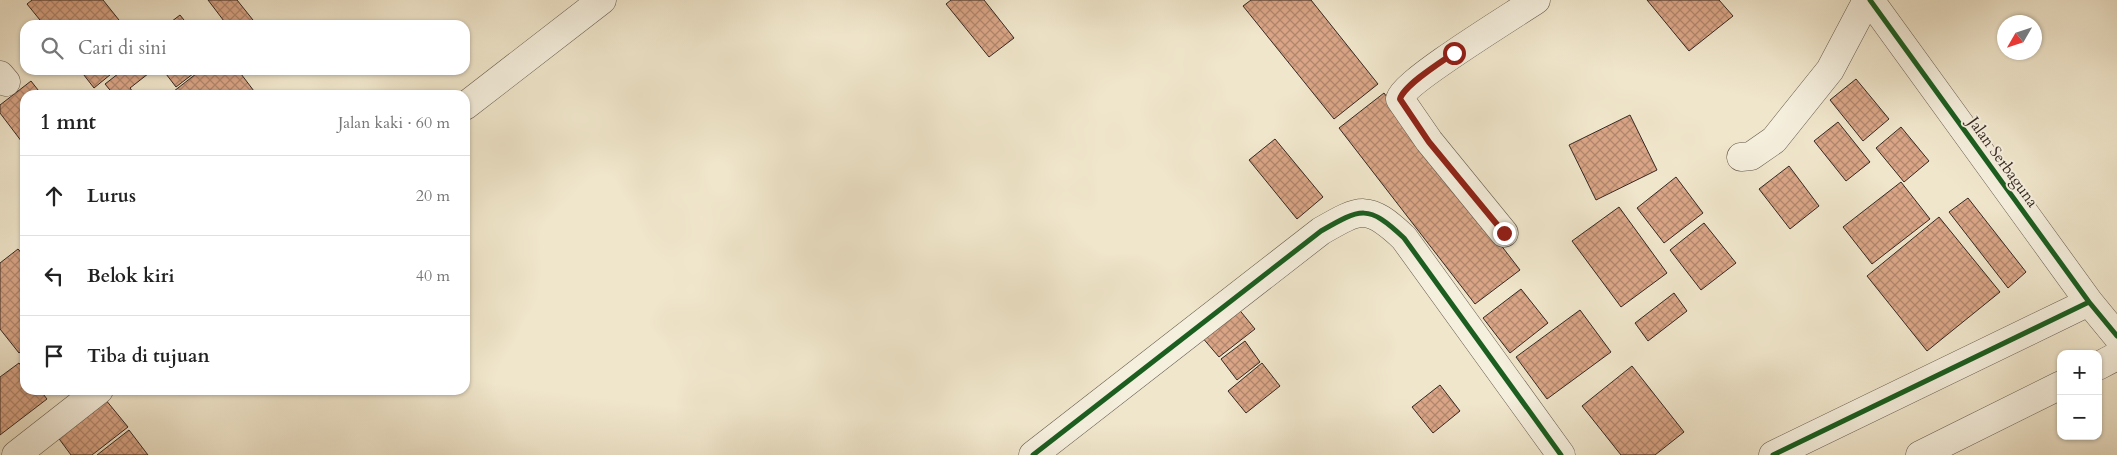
<!DOCTYPE html>
<html lang="id">
<meta charset="utf-8">
<style>
:root{--surface:#fff;--page:#f2f2f2;--text:#222;--muted:#767676;--line:#e0e0e0}
body{margin:0;font-family:Cardo,serif;background:var(--page);color:var(--text)}
.controls{position:absolute;right:15px;bottom:15px;display:grid;overflow:hidden;border-radius:10px;box-shadow:0 1px 4px #0004}
.controls button{width:45px;height:45px;display:grid;place-items:center;padding:0;border:0;border-bottom:1px solid var(--line);background:var(--surface);color:var(--text);font:25px sans-serif}
.compass{position:absolute;left:1997px;top:15px;width:45px;height:45px;border-radius:50%;background:var(--surface);box-shadow:0 1px 4px #0004;rotate:231deg}
.stop{position:absolute;width:15px;height:15px;margin:-11px;border:4px solid #8f2418;border-radius:50%;background:#fff}
.stop.end{background:#8f2418;border-color:#fff;box-shadow:0 1px 5px #0008}
.list{margin:0;padding:0;list-style:none}
h2{display:flex;justify-content:space-between;align-items:center;height:65px;margin:0;padding:0 20px;font-size:21px}
h2 small{font-size:16px;font-weight:400;color:var(--muted)}
.list li{display:grid;grid-template-columns:32px 1fr auto;gap:15px;align-items:center;box-sizing:border-box;height:80px;padding:0 20px;border-top:1px solid var(--line)}
.list b{display:block;font-size:19px;white-space:nowrap}
.list em{font-size:16px;font-style:normal;color:var(--muted)}
.icon{flex:none;width:28px;height:28px;fill:none;stroke:currentColor;stroke-width:2;stroke-linecap:round;stroke-linejoin:round}
.map{position:relative;flex:none;width:2117px;height:455px;overflow:hidden}
.search{position:absolute;background:var(--surface);box-shadow:0 1px 4px #0004;left:20px;top:20px;width:450px;height:55px;display:flex;align-items:center;gap:12px;box-sizing:border-box;padding:0 18px;border-radius:15px;color:var(--muted);font-size:19px}
.panel{position:absolute;background:var(--surface);box-shadow:0 1px 4px #0004;left:20px;top:90px;width:450px;height:305px;border-radius:15px}
.map>svg:first-child{display:block}
.building{fill:url(#building-cross-hatch);stroke:#362823}
.lines{fill:none;stroke-linecap:round;stroke-linejoin:round}
.minor-casing{stroke:#64584d;stroke-width:29}
.minor{stroke:#f5efdd;stroke-width:28}
.cycleway-casing{stroke:#f5efdd;stroke-width:8}
.cycleway{stroke:#1b5e20;stroke-width:5}
.route{stroke:#8f2418;stroke-width:6}
.labels{text-anchor:middle;dominant-baseline:central;stroke-width:4;stroke-linejoin:round;paint-order:stroke}
.street-label{font-size:16px;fill:#362823;stroke:#f5efdd}
</style>
<div class="map">
<svg width="2117" height="455" viewBox="0 0 2117 455">
<defs>
<pattern id="building-cross-hatch" width="8" height="8" patternUnits="userSpaceOnUse" patternTransform="scale(1.25)"><rect width="8" height="8" fill="#d9a586"/><path d="M0 0l8 8M0 8l8-8" fill="none" stroke="#b1866d"/></pattern>
</defs>
<rect width="100%" height="100%" fill="#f0e6cb"/>
<filter id="stains"><feTurbulence type="fractalNoise" baseFrequency=".004" numOctaves="4"/><feColorMatrix values="0 0 0 0 .2 0 0 0 0 .09 0 0 0 0 .02 0 0 0 .5 -.17"/></filter>
<radialGradient id="worn" r=".72"><stop offset=".6" stop-color="#630" stop-opacity="0"/><stop offset="1" stop-color="#630" stop-opacity=".3"/></radialGradient>
<path class="building" d="M32 0H103L123 25H44L27 4Z
M208 0H237L257 25H227Z
M951 0H984L1014 38 989 57 946 4Z
M1251 0H1311L1378 84 1334 119 1243 6Z
M1647 0H1719L1733 16 1689 51Z
M180 15 188 25H167Z
M80 70H116L94 88Z
M123 70H153L130 88 135 95H114L105 84Z
M163 70H198L176 87Z
M201 70H238L257 95H169Z
M1856 79 1889 119 1863 141 1830 100Z
M31 81 42 95H25V146L0 113V105Z
M1384 93 1520 270 1475 304 1339 128Z
M1630 115 1657 170 1596 200 1569 145Z
M1838 122 1870 162 1846 181 1814 141Z
M1901 127 1929 161 1904 182 1876 148Z
M1275 139 1323 197 1297 219 1249 160Z
M1789 166 1819 206 1790 229 1759 189Z
M1676 177 1703 213 1664 243 1637 208Z
M1901 182 1930 219 1872 264 1843 227Z
M1968 198 2026 272 2008 288 1949 212Z
M1619 207 1667 273 1621 307 1572 241Z
M1939 217 2000 292 1927 351 1867 276Z
M1704 223 1736 263 1701 290 1670 250Z
M18 249 25 257V348L19 353 0 329V263Z
M1521 289 1548 323 1510 353 1483 318Z
M1674 293 1687 311 1648 341 1635 323Z
M1237 307 1255 329 1219 357 1201 336Z
M1580 310 1611 352 1547 399 1516 357Z
M1245 341 1260 362 1237 380 1221 359Z
M19 363 25 371V390H40L47 399 0 435V377Z
M1262 363 1280 386 1246 413 1228 391Z
M1632 366 1684 432 1655 455H1621L1582 406Z
M1440 385 1460 411 1433 433 1412 407Z
M105 399 128 427 92 455H71L57 436Z
M129 430 148 455H97Z"/>
<g class="lines">
<g class="minor-casing">
<path id="minor" d="M1870 0 2089 302 2117 336
M0 75 6 82
M465 106 602 0
M1741 157 1751 156 1774 140 1830 70 1867 0
M1504 233 1429 141 1400 99C1405 81 1514 15 1536 0
M2098 366 2117 356
M16 455 99 390
M1033 455 1321 231C1361 208 1368 204 1404 238L1561 455
M1773 455 2089 302
M1920 455 2061 385"/>
</g>
<use href="#minor" class="minor"/>
<g class="cycleway-casing">
<path id="cycleway" d="M1870 0 2089 302 2117 336
M1033 455 1321 231C1361 208 1368 204 1404 238L1561 455
M1773 455 2089 302"/>
</g>
<use href="#cycleway" class="cycleway"/>
</g>
<g class="lines">
<path class="route" d="M1454 53C1441 62 1404 85 1400 99L1429 142 1504 233"/>
</g>
<g class="labels">
<g class="street-label">
<text transform="translate(2003 162) rotate(54)">Jalan Serbaguna</text>
</g>
</g>
<rect width="100%" height="100%" filter="url(#stains)"/>
<rect width="100%" height="100%" fill="url(#worn)"/>
</svg>
<div class="controls">
<button>+</button>
<button>−</button>
</div>
<svg class="compass" viewBox="-18 -18 36 36"><path d="M0-13l5 13h-10z" fill="#e53935"/><path d="M0 13l5-13h-10z" fill="#767676"/></svg>
<div class="stop" style="left:1454px;top:53px"></div>
<div class="stop end" style="left:1504px;top:233px"></div>
<div class="search"><svg class="icon" aria-label="search" viewBox="0 0 24 24"><circle cx="10" cy="10" r="6"/><path d="M15 15l6 6"/></svg>Cari di sini</div>
<section class="panel">
<h2>1 mnt<small>Jalan kaki · 60 m</small></h2>
<ul class="list">
<li><svg class="icon" aria-label="ahead" viewBox="0 0 24 24"><path d="M12 20V5M6 11l6-6 6 6"/></svg><div><b>Lurus</b></div><em>20 m</em></li>
<li><svg class="icon" aria-label="left" viewBox="0 0 24 24"><path d="M17 20v-9H6M10 6l-5 5 5 5"/></svg><div><b>Belok kiri</b></div><em>40 m</em></li>
<li><svg class="icon" aria-label="arrive" viewBox="0 0 24 24"><path d="M6 21V4h12l-3 4 3 4H6"/></svg><div><b>Tiba di tujuan</b></div></li>
</ul>
</section>
</div>
